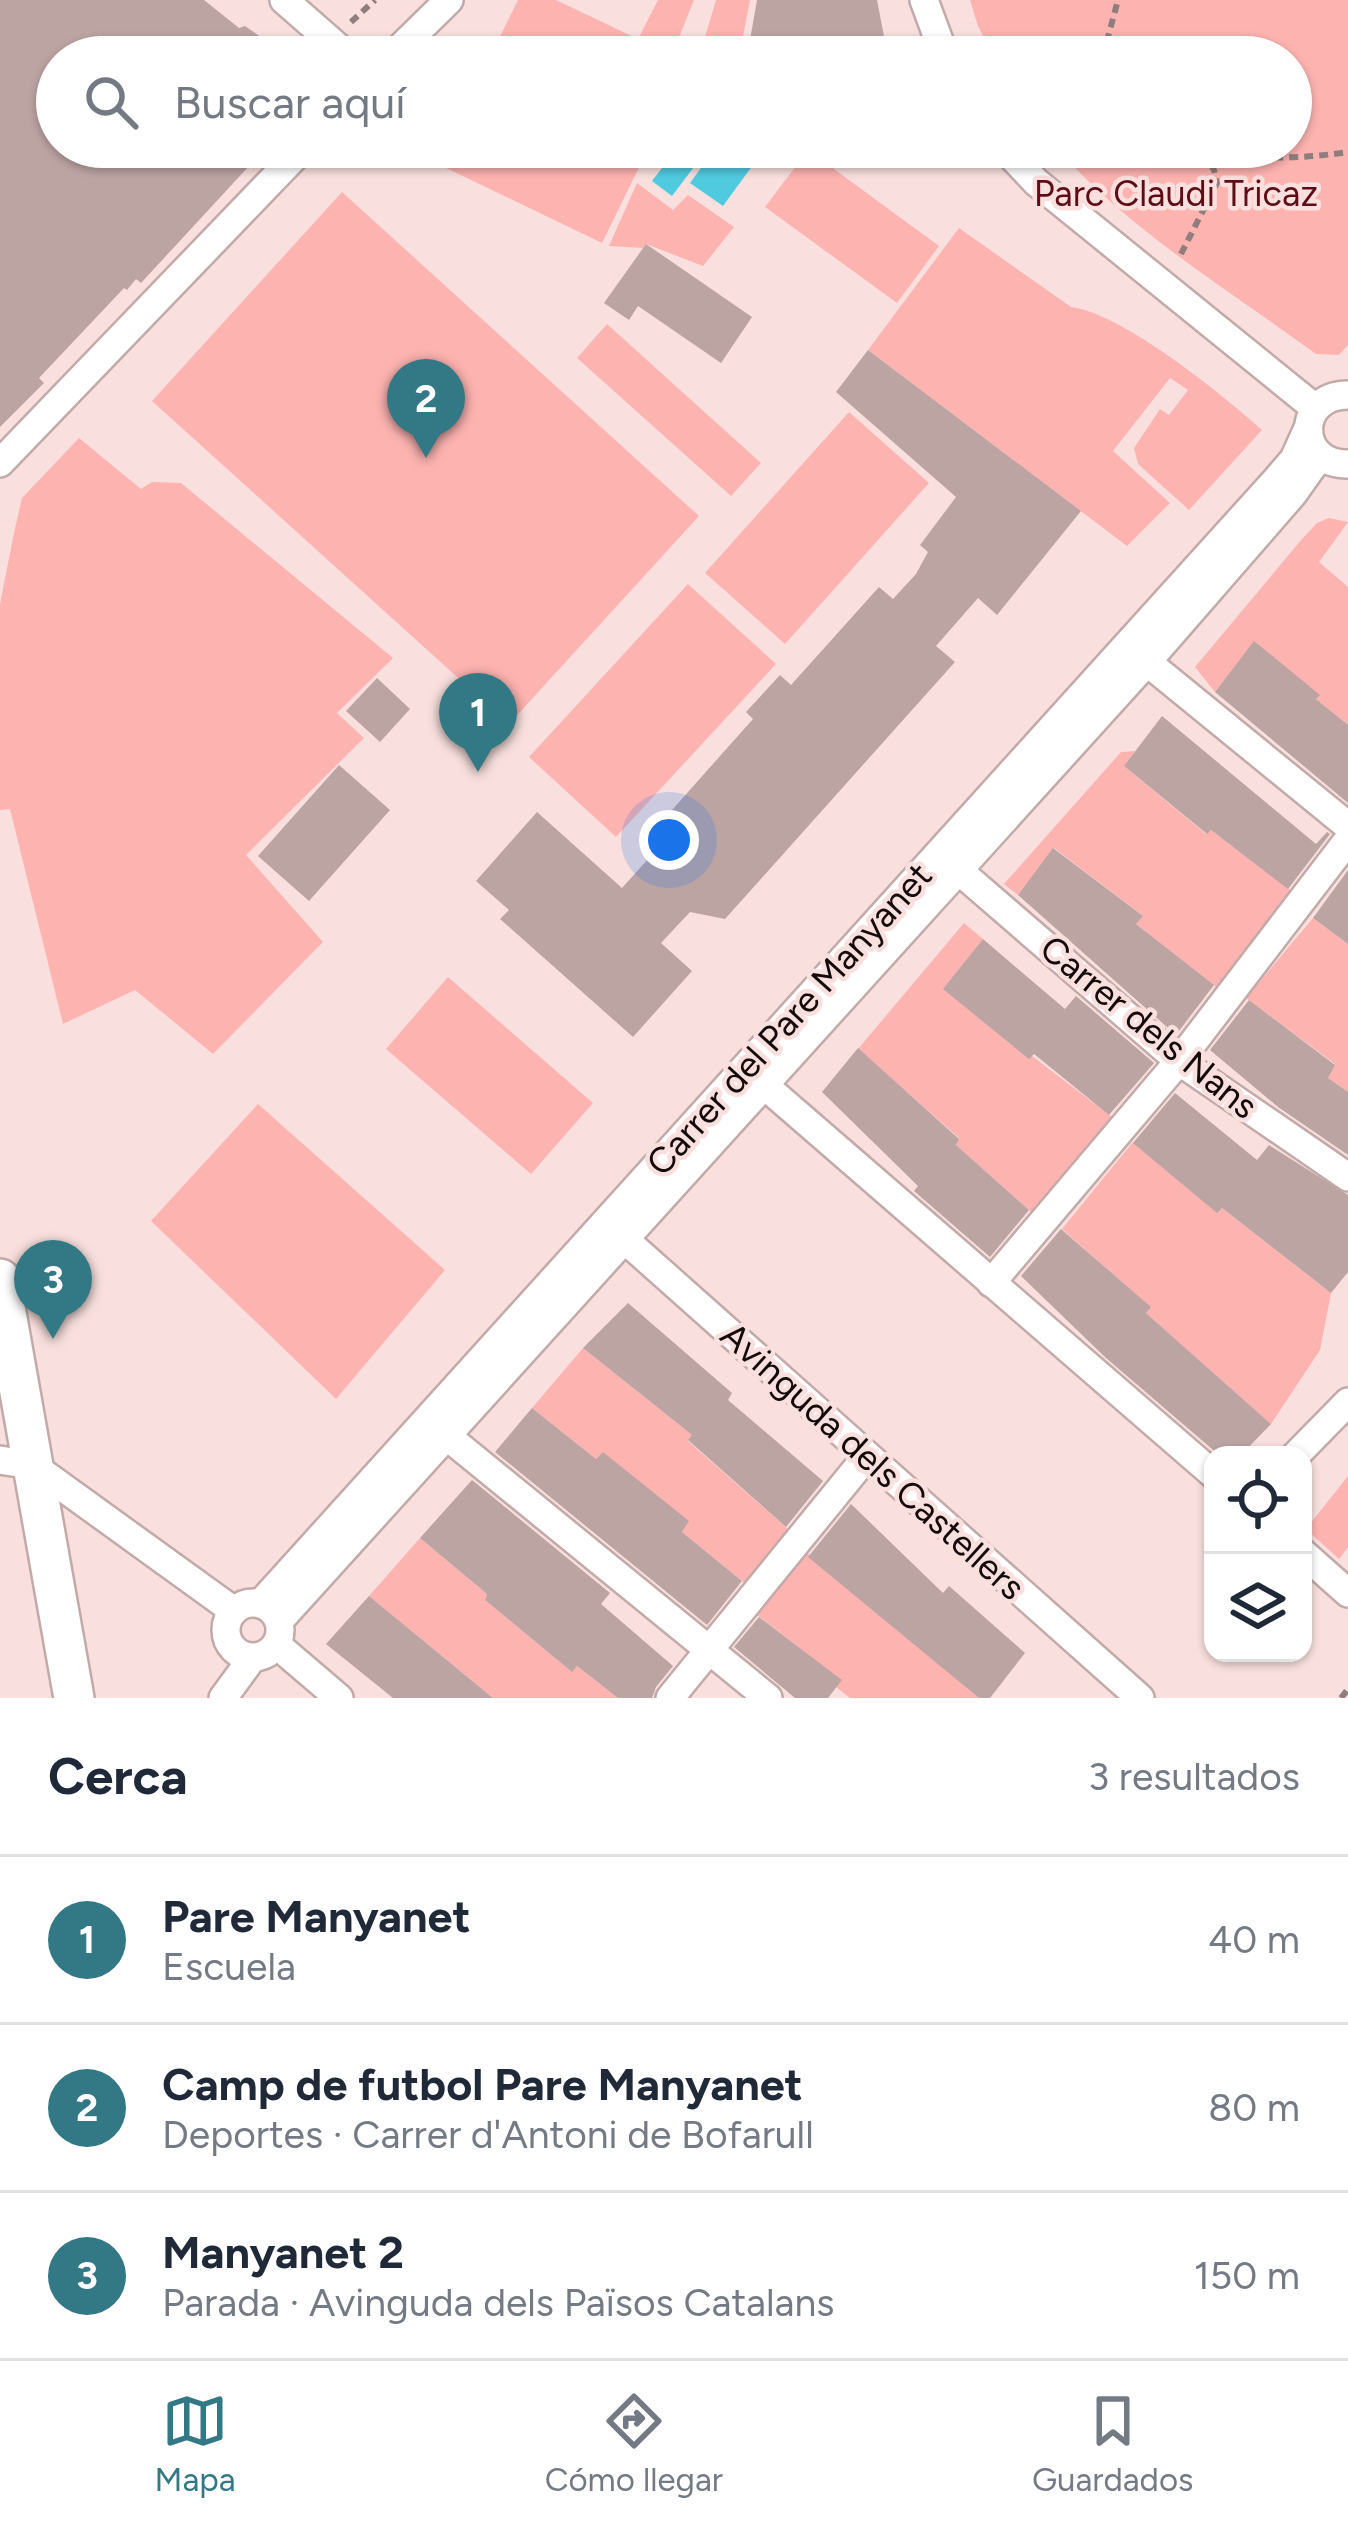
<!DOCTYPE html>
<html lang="es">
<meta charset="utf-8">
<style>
:root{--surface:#fff;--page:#f2f2f3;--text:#1f2937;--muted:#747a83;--line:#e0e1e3;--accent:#327885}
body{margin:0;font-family:Figtree,sans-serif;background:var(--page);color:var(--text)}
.controls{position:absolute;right:36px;bottom:36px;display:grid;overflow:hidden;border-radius:24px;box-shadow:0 3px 9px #0004}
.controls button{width:108px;height:108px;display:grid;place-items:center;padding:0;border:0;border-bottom:3px solid var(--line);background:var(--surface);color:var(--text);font:60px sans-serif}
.you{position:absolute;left:669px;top:840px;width:42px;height:42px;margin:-30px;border:9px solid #fff;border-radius:50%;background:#1a73e8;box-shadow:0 0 0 18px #1a73e833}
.badge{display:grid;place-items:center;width:78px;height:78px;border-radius:50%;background:var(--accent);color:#fff;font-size:39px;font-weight:700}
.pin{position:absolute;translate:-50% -99px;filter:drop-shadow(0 3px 6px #0008)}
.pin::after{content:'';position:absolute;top:63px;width:42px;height:36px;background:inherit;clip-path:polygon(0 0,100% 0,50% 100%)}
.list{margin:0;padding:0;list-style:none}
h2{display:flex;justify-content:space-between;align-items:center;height:156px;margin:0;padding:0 48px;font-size:51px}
h2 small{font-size:39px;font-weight:400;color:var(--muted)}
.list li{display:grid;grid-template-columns:78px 1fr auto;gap:36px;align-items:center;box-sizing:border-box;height:168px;padding:0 48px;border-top:3px solid var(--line)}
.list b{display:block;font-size:45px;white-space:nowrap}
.list p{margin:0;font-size:39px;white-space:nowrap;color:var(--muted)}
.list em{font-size:39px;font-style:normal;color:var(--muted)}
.icon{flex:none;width:66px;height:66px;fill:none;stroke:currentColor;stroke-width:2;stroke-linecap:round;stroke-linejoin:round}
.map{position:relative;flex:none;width:1348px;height:1698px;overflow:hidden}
.search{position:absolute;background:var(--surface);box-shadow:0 3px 9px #0004;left:36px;right:36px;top:36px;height:132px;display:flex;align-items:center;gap:30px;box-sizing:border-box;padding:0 42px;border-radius:66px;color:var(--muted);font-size:45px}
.sheet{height:660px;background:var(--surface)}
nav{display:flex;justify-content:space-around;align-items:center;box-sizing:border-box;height:168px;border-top:3px solid var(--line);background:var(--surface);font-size:33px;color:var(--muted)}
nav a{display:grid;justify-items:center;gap:6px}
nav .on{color:var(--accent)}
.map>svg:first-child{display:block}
.green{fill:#fdb3b0}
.water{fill:#50cadf}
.building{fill:#bca4a3}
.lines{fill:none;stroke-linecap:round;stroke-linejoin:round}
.street-casing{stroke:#c2aaa9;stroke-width:32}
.secondary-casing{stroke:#c2aaa9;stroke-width:44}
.path{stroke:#8f7e7d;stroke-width:6;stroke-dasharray:9 6;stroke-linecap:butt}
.street{stroke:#fff;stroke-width:27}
.secondary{stroke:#fff;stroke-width:39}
.labels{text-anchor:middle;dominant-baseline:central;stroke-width:9;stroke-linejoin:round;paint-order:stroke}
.park-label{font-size:36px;fill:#5e0c15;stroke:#f9e0de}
.street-label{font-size:36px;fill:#130b0b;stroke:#f9e0de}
</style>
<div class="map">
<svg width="1348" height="1698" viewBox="0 0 1348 1698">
<rect width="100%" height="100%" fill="#f9e0de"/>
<path class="green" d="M518 0H556L638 39 658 0H694L672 55 675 57H490Z
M716 0H750L739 57H699Z
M970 0H1348V345L1339 355 1316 354C1229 290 1128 230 1056 147H1291V57H994L978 26Z
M446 147H649L602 243 438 164Z
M808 150 939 246 897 303 765 207Z
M637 183 673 210 688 195 734 227 703 266 646 244 643 248 609 246Z
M342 192 699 516 509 724 152 401Z
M959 228 1071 307C1122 313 1222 394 1262 430L1189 510 1138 464 1134 448 1160 409 1169 415 1188 390 1170 378 1113 451 1170 503 1127 546 868 350Z
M607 324 761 463 731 496 577 358Z
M849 412 929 483 785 644 705 573Z
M79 438 141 489 152 482 181 483 393 658 337 713 364 738 246 855 323 942 213 1054 135 990 63 1024 10 809 0 810V604L14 533 22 498Z
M1329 518 1348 522 1319 562 1348 587V725L1316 699 1319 695 1254 642 1215 692 1195 667 1302 539 1317 523Z
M688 584 776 664 616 837 529 757Z
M1135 751 1125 767 1206 834 1211 830 1297 895 1220 990 1136 924 1142 915 1054 848 1018 895 1004 884 1121 752Z
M1313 918 1348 944V1092L1328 1078 1335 1064 1246 998Z
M964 923 983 939 944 989 1116 1120 1038 1218 956 1145 959 1138 858 1049Z
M448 977 593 1103 531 1174 386 1049Z
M258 1104 445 1270 336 1399 151 1221Z
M1133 1142 1217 1212 1222 1208 1331 1293 1320 1350 1271 1424 1146 1313 1150 1307 1062 1229Z
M583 1348 692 1435 688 1441 788 1529 746 1584 682 1532 688 1522 603 1453 596 1459 532 1408Z
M1348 1476V1547L1339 1559 1306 1529Z
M420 1538 487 1594 485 1600 571 1671 577 1666 618 1698H493L369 1596Z
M806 1552 979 1698H850L836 1687 841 1680 756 1614Z"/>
<path class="water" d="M678 147H694L703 155 672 196 652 181Z
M716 147H766L723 206 690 183Z"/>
<path class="building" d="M0 0H204L239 28 245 26 290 57H57V147H260L246 162 250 165 141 283 136 279 127 290 124 288 39 378 44 383 0 427Z
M757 0H877L888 57H747Z
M646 244 752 317 721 363 638 306 629 320 604 303Z
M868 350 1081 511 997 615 978 598 936 646 955 662 725 919 690 912 661 943 692 971 633 1037 500 919 509 910 476 881 537 812 622 888 675 829 664 819 753 719 746 712 780 675 791 685 879 587 893 599 916 574 928 552 920 545 956 497 836 392Z
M1254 641 1320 695 1316 699 1348 725V803L1215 692Z
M377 678 410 709 380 742 346 711Z
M1162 716 1316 844 1327 832 1330 834 1288 889 1211 830 1207 834 1124 766Z
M339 765 390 810 309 901 258 856Z
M1053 848 1143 916 1136 924 1214 985 1176 1035 1018 895Z
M1348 870V944L1313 918Z
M983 939 1065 1009 1076 996 1154 1063 1109 1115 1034 1054 1029 1059 943 989Z
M1249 1000 1335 1065 1328 1078 1348 1092V1155L1278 1107 1210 1050Z
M858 1048 959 1139 956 1145 1029 1210 990 1257 914 1191 918 1186 822 1092Z
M1175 1093 1257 1160 1269 1145 1348 1195V1272L1331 1293 1222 1208 1217 1213 1133 1143Z
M1061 1229 1151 1307 1146 1313 1271 1424 1241 1455H1219L1106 1358 1021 1276Z
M628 1303 732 1393 728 1400 823 1481 786 1527 688 1440 692 1435 583 1348Z
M532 1408 596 1459 603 1452 689 1521 682 1532 742 1581 707 1625 495 1452Z
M472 1480 610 1593 601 1604 673 1666 656 1687 652 1698H618L577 1666 572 1672 485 1600 487 1594 420 1538Z
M851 1504 943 1593 949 1586 1025 1653 990 1698H979L808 1557Z
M369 1596 493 1698H393L326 1644Z
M759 1617 842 1680 828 1698H795L734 1647Z"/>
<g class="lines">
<g class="street-casing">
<path id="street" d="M284 0 349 57
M924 0 945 57
M391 57 449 0
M1003 147 1036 182 1315 408
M1348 395C1295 395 1296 465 1348 464
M0 463 304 147
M1147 662 1348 826
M957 869 1179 1061 1348 1177
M749 1072 1213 1474
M614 1230 1140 1698
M991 1283 1179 1061 1348 840
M448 1437 768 1698
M1296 1455 1348 1402
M0 1460 32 1465 234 1611
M1303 1553 1348 1593
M226 1630a27 27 0 1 1 54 0a27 27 0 1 1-54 0Z
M260 1604 1276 480 1294 459 1308 428
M279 1621 1147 662 1293 494 1320 456
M277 1645 339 1698
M223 1698 253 1657
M670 1698 867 1456"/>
</g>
<g class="secondary-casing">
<path id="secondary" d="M0 1279 74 1698"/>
</g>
<path class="path" d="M351 22 375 0
M1109 57 1108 37 1118 0
M1200 148C1245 161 1302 159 1348 152
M1181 254 1217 183 1214 170 1202 150
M1341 1698 1348 1689"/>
<use href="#street" class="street"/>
<use href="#secondary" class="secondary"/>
</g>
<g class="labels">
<g class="park-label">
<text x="1176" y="193">Parc Claudi Tricaz</text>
</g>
<g class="street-label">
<text transform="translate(789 1019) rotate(-48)">Carrer del Pare Manyanet</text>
<text transform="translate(1149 1027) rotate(39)">Carrer dels Nans</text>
<text transform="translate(873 1461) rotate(42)">Avinguda dels Castellers</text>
</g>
</g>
</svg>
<div class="controls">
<button><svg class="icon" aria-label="locate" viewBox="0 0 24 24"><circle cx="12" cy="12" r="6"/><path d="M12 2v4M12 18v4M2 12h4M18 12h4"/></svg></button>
<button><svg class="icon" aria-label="layers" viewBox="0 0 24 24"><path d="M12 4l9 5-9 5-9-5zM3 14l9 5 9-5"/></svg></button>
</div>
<div class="you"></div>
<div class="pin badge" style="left:478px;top:772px">1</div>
<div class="pin badge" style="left:426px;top:458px">2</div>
<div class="pin badge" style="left:53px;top:1339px">3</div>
<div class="search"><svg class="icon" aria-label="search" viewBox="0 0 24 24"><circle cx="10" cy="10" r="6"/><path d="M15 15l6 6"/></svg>Buscar aquí</div>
</div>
<section class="sheet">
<h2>Cerca<small>3 resultados</small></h2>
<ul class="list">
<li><span class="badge">1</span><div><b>Pare Manyanet</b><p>Escuela</p></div><em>40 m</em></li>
<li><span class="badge">2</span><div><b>Camp de futbol Pare Manyanet</b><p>Deportes · Carrer d'Antoni de Bofarull</p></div><em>80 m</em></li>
<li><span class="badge">3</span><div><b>Manyanet 2</b><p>Parada · Avinguda dels Països Catalans</p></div><em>150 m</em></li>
</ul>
</section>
<nav>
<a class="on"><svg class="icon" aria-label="map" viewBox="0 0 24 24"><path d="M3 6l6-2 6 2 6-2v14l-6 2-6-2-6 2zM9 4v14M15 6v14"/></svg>Mapa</a>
<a><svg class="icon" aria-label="directions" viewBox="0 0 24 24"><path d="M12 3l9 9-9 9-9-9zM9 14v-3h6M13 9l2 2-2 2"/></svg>Cómo llegar</a>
<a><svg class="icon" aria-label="saved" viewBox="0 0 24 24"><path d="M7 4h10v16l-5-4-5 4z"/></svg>Guardados</a>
</nav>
